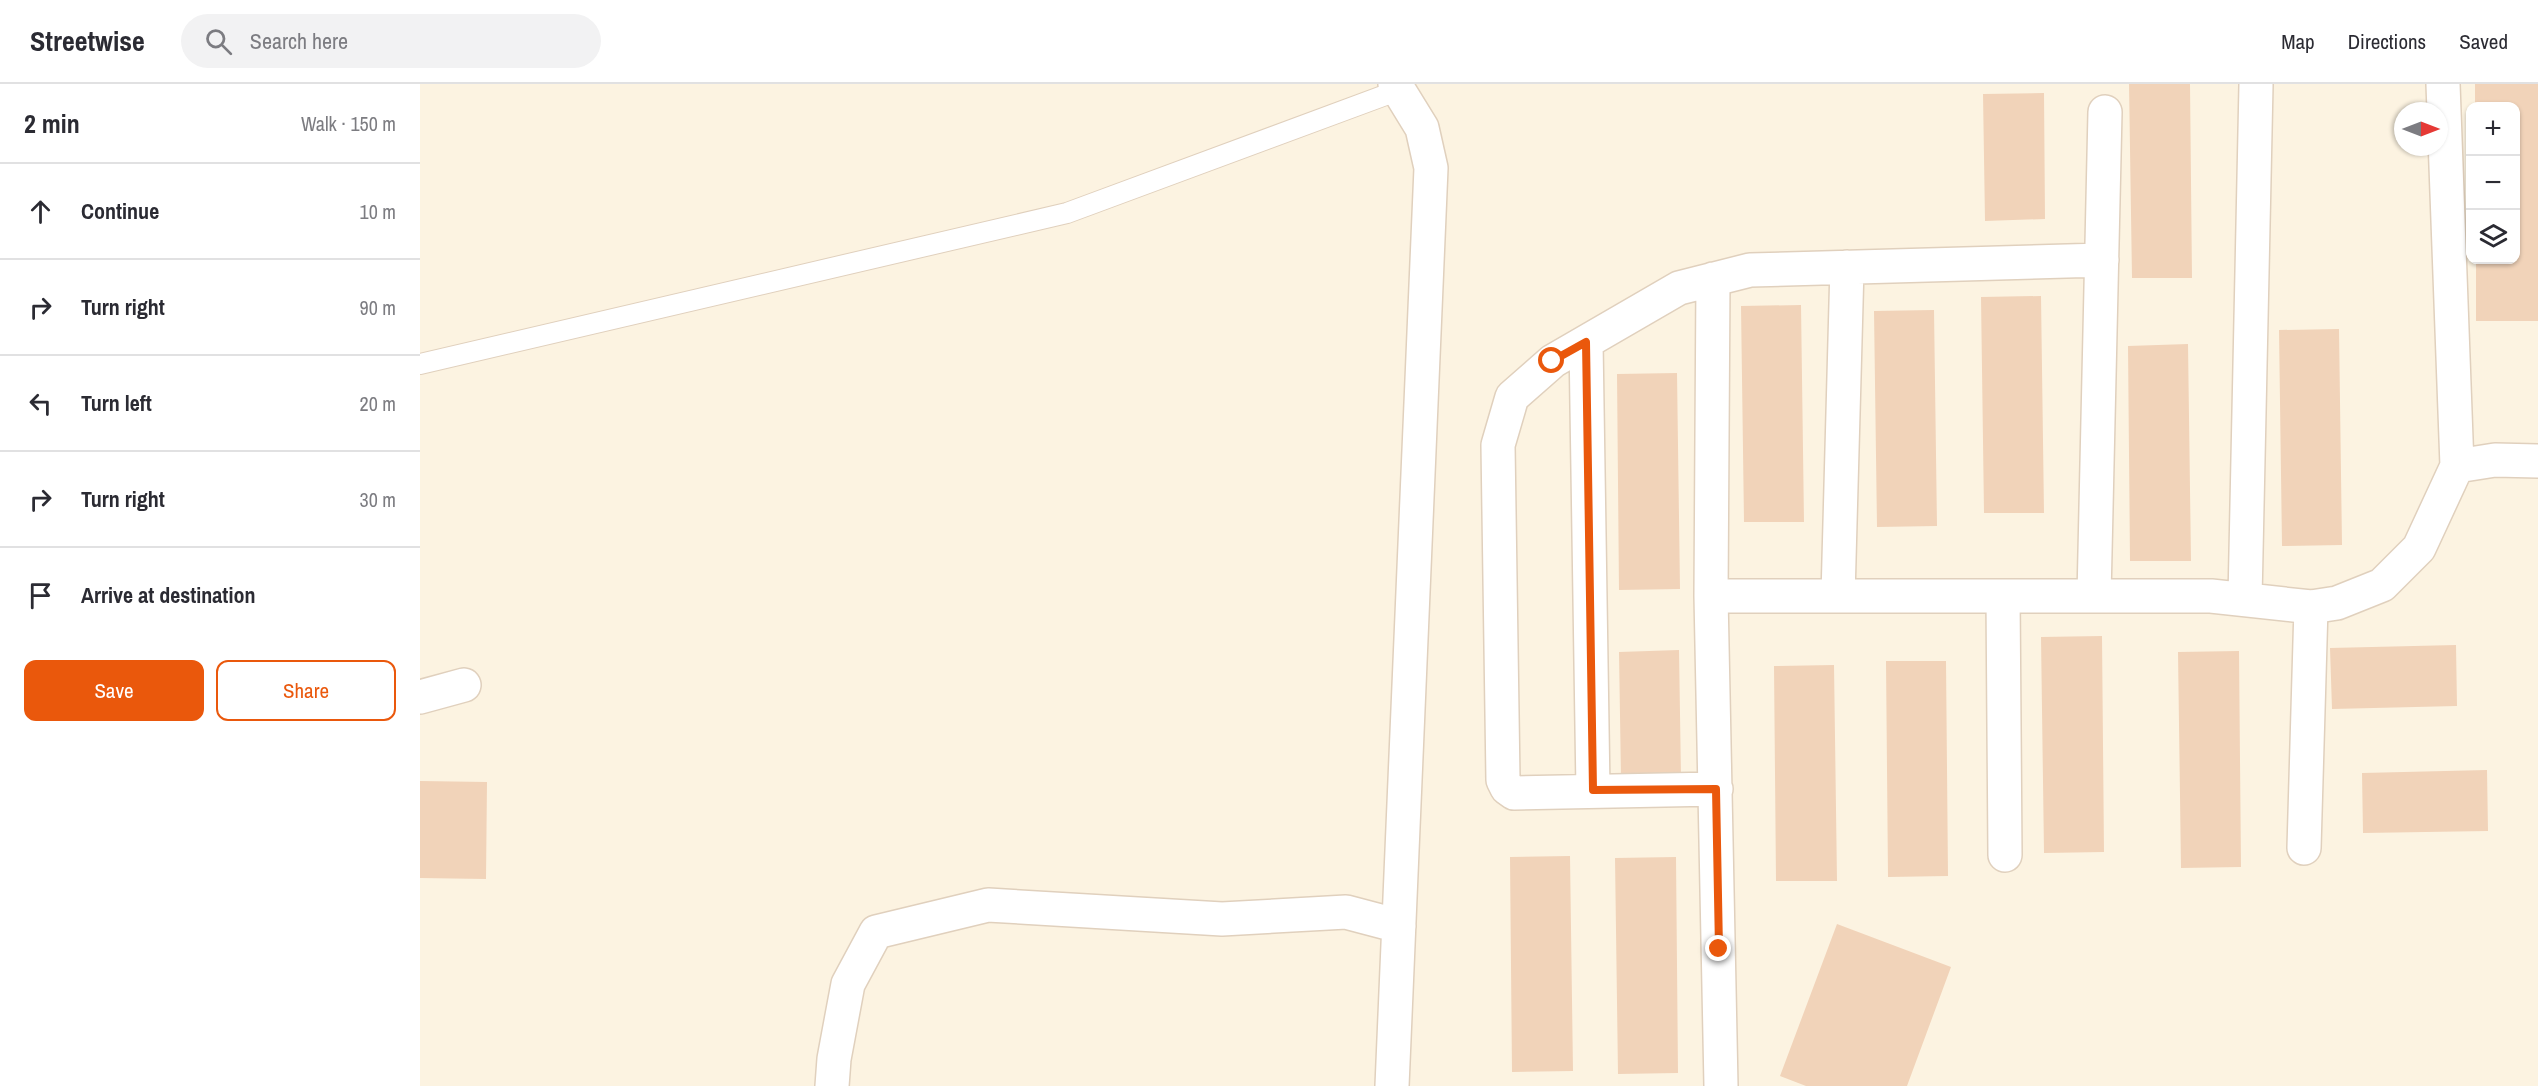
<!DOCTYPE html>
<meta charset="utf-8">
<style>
:root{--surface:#fff;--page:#f2f2f3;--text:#2b2b33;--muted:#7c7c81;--line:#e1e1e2;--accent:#ea580c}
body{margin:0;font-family:"Archivo Narrow",sans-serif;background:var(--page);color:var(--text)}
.controls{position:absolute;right:18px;top:18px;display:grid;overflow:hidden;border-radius:12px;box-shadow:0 2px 4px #0004}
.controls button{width:54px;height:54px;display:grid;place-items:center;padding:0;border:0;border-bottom:2px solid var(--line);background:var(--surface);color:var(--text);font:30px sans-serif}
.compass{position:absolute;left:1974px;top:18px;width:54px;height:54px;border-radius:50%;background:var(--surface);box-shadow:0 2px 4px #0004;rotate:90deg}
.stop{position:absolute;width:18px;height:18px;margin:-14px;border:4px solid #ea580c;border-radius:50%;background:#fff}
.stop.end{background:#ea580c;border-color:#fff;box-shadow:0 2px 6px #0008}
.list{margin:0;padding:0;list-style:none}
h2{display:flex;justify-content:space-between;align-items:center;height:78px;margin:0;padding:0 24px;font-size:26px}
h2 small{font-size:20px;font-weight:400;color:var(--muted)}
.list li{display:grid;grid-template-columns:39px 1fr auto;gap:18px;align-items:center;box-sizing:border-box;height:96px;padding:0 24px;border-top:2px solid var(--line)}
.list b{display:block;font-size:22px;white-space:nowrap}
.list em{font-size:20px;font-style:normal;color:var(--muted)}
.actions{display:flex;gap:12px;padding:18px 24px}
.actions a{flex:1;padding:14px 0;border:2px solid var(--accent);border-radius:12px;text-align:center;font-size:21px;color:var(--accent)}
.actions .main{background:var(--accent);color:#fff}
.icon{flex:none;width:33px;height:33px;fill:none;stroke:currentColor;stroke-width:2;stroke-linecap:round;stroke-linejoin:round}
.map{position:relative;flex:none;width:2118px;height:1002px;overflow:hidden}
header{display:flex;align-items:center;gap:36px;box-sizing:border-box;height:84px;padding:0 30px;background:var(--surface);border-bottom:2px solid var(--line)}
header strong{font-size:28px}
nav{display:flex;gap:33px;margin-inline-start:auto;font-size:21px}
.search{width:420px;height:54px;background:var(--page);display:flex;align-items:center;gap:15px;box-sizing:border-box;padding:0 21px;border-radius:33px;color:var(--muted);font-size:22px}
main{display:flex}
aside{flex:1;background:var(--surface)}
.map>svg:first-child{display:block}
.building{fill:#f1d3b9}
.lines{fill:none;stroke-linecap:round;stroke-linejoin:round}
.lane-casing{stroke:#e0d0bd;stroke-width:22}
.street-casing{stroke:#e0d0bd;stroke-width:36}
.lane{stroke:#fff;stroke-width:20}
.street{stroke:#fff;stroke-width:33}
.route{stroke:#ea580c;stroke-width:8}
</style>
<header>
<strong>Streetwise</strong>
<div class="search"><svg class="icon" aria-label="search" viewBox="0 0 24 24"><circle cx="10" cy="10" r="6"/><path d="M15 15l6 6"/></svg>Search here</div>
<nav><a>Map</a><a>Directions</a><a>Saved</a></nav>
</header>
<main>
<aside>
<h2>2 min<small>Walk · 150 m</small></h2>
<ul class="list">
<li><svg class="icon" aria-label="ahead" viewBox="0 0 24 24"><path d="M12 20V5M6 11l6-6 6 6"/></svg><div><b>Continue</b></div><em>10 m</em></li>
<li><svg class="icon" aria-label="right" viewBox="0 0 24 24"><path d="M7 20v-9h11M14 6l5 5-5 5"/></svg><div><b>Turn right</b></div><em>90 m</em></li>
<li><svg class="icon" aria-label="left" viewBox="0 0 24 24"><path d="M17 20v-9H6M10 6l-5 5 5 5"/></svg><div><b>Turn left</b></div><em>20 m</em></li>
<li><svg class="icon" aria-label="right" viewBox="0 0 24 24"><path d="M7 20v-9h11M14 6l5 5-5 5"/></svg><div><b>Turn right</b></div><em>30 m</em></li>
<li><svg class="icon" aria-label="arrive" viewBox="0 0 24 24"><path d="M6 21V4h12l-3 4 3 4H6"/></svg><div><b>Arrive at destination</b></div></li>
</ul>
<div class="actions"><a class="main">Save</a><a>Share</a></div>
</aside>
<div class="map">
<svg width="2118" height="1002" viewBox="0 0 2118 1002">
<rect width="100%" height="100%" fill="#fcf3e1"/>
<path class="building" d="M1709 0H1770L1772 194H1712Z
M2055 0H2118V237H2056V176H2096V22H2055Z
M1624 9 1625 135 1565 137 1563 10Z
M1621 212 1624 429H1564L1561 213Z
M1381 221 1384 438H1324L1321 222Z
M1514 226 1517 442 1457 443 1454 227Z
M1919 245 1922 461 1862 462 1859 246Z
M1768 260 1771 477H1710L1708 262Z
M1257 289 1260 505 1199 506 1197 290Z
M1682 552 1684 768 1624 769 1621 553Z
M2036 561 2037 622 1912 625 1910 564Z
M1259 566 1261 693 1201 694 1199 568Z
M1819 567 1821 783 1761 784 1758 568Z
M1466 577H1526L1528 792 1468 793Z
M1414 581 1417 797H1356L1354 582Z
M2067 686 2068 747 1943 749 1942 689Z
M0 697 67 698 66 795 0 794Z
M1150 772 1153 987 1092 988 1090 773Z
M1256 773 1258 989 1198 990 1195 774Z
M1417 840 1531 883 1487 1002H1386L1360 992Z"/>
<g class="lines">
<g class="lane-casing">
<path id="lane" d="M0 280 647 129 979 6"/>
</g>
<g class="street-casing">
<path id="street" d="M1293 195 1291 512 1301 1002
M1166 258 1173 707
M2037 382 2075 376 2118 377
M1291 512H1791L1891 523 1917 519 1962 501 1999 464 2037 382 2023 0
M1418 512 1427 183
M1583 512 1585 771
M1674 512 1685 28
M1825 515 1836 1
M0 613 44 601
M1296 705 1094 709 1087 704 1083 696 1078 361 1092 313 1133 277 1259 204 1330 186 1682 176
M1884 764 1891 523
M412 1002 414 975 428 900 456 848 568 821 802 835 926 828 979 842
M972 1002 1011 84 1002 44 975 0"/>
</g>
<use href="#lane" class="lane"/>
<use href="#street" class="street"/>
</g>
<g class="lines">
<path class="route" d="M1132 277 1166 258 1173 706 1296 705 1299 865"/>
</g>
</svg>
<div class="controls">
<button>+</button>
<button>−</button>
<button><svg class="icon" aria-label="layers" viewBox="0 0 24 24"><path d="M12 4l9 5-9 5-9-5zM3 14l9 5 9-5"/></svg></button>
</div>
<svg class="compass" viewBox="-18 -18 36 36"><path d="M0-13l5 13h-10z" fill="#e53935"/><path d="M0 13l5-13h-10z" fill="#7c7c81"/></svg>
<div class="stop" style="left:1132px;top:277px"></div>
<div class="stop end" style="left:1299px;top:865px"></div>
</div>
</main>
